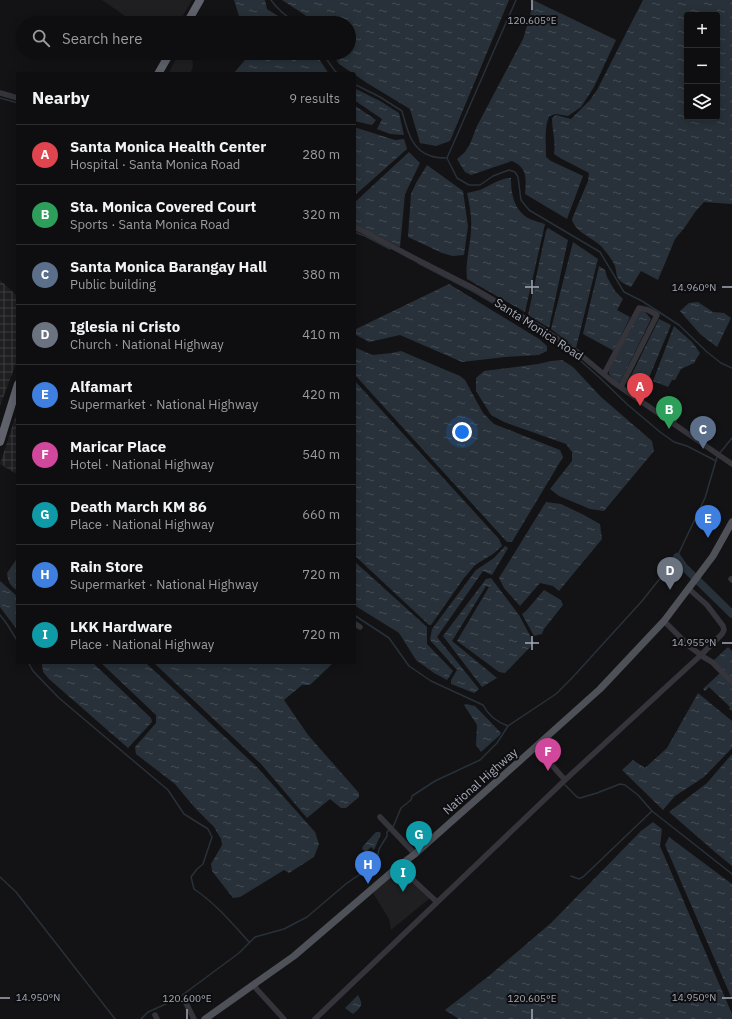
<!DOCTYPE html>
<meta charset="utf-8">
<style>
:root{--surface:#0e0e10;--page:#171719;--text:#f1f3f6;--muted:#9b9c9f;--line:#2e2e30;--accent:#d93025}
body{margin:0;font-family:"IBM Plex Sans",sans-serif;background:var(--page);color:var(--text)}
.controls{position:absolute;right:12px;top:12px;display:grid;overflow:hidden;border-radius:4px;box-shadow:0 2px 10px #0003}
.controls button{width:36px;height:36px;display:grid;place-items:center;padding:0;border:0;border-bottom:1px solid var(--line);background:var(--surface);color:var(--text);font:20px sans-serif}
.you{position:absolute;left:462px;top:432px;width:14px;height:14px;margin:-10px;border:3px solid #fff;border-radius:50%;background:#1a73e8;box-shadow:0 0 0 6px #1a73e833}
.badge{display:grid;place-items:center;width:26px;height:26px;border-radius:50%;background:var(--accent);color:#fff;font-size:13px;font-weight:700}
.pin{position:absolute;translate:-50% -33px;filter:drop-shadow(0 1px 2px #0008)}
.pin::after{content:'';position:absolute;top:21px;width:14px;height:12px;background:inherit;clip-path:polygon(0 0,100% 0,50% 100%)}
.list{margin:0;padding:0;list-style:none}
h2{display:flex;justify-content:space-between;align-items:center;height:52px;margin:0;padding:0 16px;font-size:17px}
h2 small{font-size:13px;font-weight:400;color:var(--muted)}
.list li{display:grid;grid-template-columns:26px 1fr auto;gap:12px;align-items:center;box-sizing:border-box;height:60px;padding:0 16px;border-top:1px solid var(--line)}
.list b{display:block;font-size:15px;white-space:nowrap}
.list p{margin:0;font-size:13px;white-space:nowrap;color:var(--muted)}
.list em{font-size:13px;font-style:normal;color:var(--muted)}
.icon{flex:none;width:22px;height:22px;fill:none;stroke:currentColor;stroke-width:2;stroke-linecap:round;stroke-linejoin:round}
.map{position:relative;flex:none;width:732px;height:1019px;overflow:hidden}
.search{position:absolute;background:var(--surface);box-shadow:0 2px 10px #0003;left:16px;top:16px;width:340px;height:44px;display:flex;align-items:center;gap:10px;box-sizing:border-box;padding:0 14px;border-radius:22px;color:var(--muted);font-size:15px}
.panel{position:absolute;background:var(--surface);box-shadow:0 2px 10px #0003;left:16px;top:72px;width:340px;height:592px;border-radius:4px}
.map>svg:first-child{display:block}
.built{fill:#1f1f22}
.industrial{fill:url(#industrial-grid)}
.water{fill:url(#water-ripples);fill-rule:evenodd}
.lines{fill:none;stroke-linecap:round;stroke-linejoin:round}
.stream{stroke:#283139;stroke-width:1.5}
.river{stroke:#283139;stroke-width:8}
.minor{stroke:#34343a;stroke-width:5.5}
.major{stroke:#4f5159;stroke-width:7}
.highway{stroke:#5f626b;stroke-width:8}
.ticks{fill:none;stroke:#a4a9b6;stroke-width:1.5}
.labels{text-anchor:middle;dominant-baseline:central;stroke-width:4;stroke-linejoin:round;paint-order:stroke}
.street-label{font-size:12px;fill:#a4a9b6;stroke:#0e0e10}
.ticks-label{font-size:10px;text-anchor:middle;fill:#a4a9b6;stroke:#0e0e10;stroke-width:4;stroke-linejoin:round;paint-order:stroke}
</style>
<div class="map">
<svg width="732" height="1019" viewBox="0 0 732 1019">
<defs>
<pattern id="industrial-grid" width="8" height="8" patternUnits="userSpaceOnUse"><rect width="8" height="8" fill="#1f1f22"/><path d="M0 4h8M4 0v8" fill="none" stroke="#3d3d40"/></pattern>
<pattern id="water-ripples" width="26" height="14" patternUnits="userSpaceOnUse"><rect width="26" height="14" fill="#283139"/><path d="M2 4q2-2 4 0t4 0M15 11q2-2 4 0t4 0" fill="none" stroke="#444c53"/></pattern>
</defs>
<rect width="100%" height="100%" fill="#131315"/>
<path class="built" d="M102 0H192L179 23H135Z
M179 53H192L193 67 190 74H168Z
M398 871 407 879 430 898 391 930 389 919 373 893Z"/>
<path class="industrial" d="M0 280 18 297V358L0 406Z
M18 409V475L0 464Z"/>
<path class="water" d="M234 0H265L267 9 278 16V23H243L239 16Z
M282 0H509L450 141 436 146 420 143 410 109 367 83 339 64 332 53H349V23H311L305 15Z
M533 0 616 40 594 87 581 107 568 116 556 114 549 116C544 129 546 143 546 157L551 161 583 176 567 219 525 194C526 179 528 168 512 161L471 175 465 172 457 159 465 152 470 144 477 126 523 39 530 16Z
M643 0H732V204L704 202 695 212 685 227 675 239 658 280 641 271 631 287C626 285 619 282 617 276 616 273 616 269 615 266 612 259 606 252 601 246 592 238 574 231 572 219L588 181 589 173 560 158 554 154C556 142 552 130 552 118L556 115 571 119 590 100 597 90ZM687 15H717V117H687Z
M251 53H315L329 74H233Z
M354 88 380 101 399 113 404 135 390 134 377 129 382 119 354 100Z
M354 105 376 120 372 125 354 121Z
M354 127 395 140 404 139 407 149 354 196Z
M409 152 420 163 405 194 400 247 370 232 354 225V203Z
M427 165 463 191 468 226 464 255 453 256 442 253 408 237 411 194 416 183Z
M507 178H511C511 191 513 207 525 216 530 220 539 222 545 224L525 312 467 279C465 263 470 247 471 231 472 219 470 206 467 193L480 190 498 181Z
M548 228 568 240 549 328 528 315 546 231Z
M573 242 598 259 576 348 551 329Z
M599 266 605 270 607 277 615 291 623 299 617 310 630 317 614 351 583 334Z
M449 284 539 339 547 346V351L539 355 505 357 462 362 400 335 369 342 356 335 354 330Z
M698 302 713 312 724 313 731 318 717 347 700 334 680 311 689 303Z
M639 309 646 313 651 319 620 383 614 380 609 374V370Z
M659 319 671 325 648 380 638 394 629 387 628 382Z
M674 326 692 342 700 353 694 363 681 369 675 380H672L668 387 653 381Z
M354 347 372 355 392 353 401 351 460 376 465 380 483 413 494 424 560 450 563 457 512 542H507L354 374Z
M562 360 573 367 601 397 652 441 654 451 604 511 590 509 559 496 550 489 572 461V452L566 444 504 422 491 415 476 391V378L484 371 538 364 551 361Z
M354 380 499 539 502 546 493 554 475 565 464 578 431 625H429L354 555Z
M546 502 561 504 582 514 600 524 602 539 559 591 553 586 540 583 520 606 504 588 499 578Z
M505 546 508 548 492 575 483 571 437 637 479 689 474 693 451 684V680L457 670 430 640 432 629 476 570 494 558Z
M18 557V591C10 586 8 582 7 573Z
M354 561 427 627V644L453 671 447 680 434 673 416 660 399 633 354 605Z
M491 578 519 615 534 643 505 673 499 672 457 641 489 587 486 586 452 641 497 678 482 687 443 636 486 579Z
M0 581 18 597V631L0 607Z
M544 590 561 600 563 605 544 629 542 634 534 636 522 614 526 611Z
M728 647 732 651V681L713 661Z
M43 662H92L151 718 152 722 128 748 49 679 43 672 42 664Z
M100 662H145L257 767 315 832 319 844 314 857 289 873 284 870 240 897 233 898 212 871 211 864 222 845 221 839 214 827 195 808 175 784 136 754 135 747 156 723V715Z
M153 662H334L310 685H302L284 700 308 735 359 793V797L346 808H341L330 799 307 818 261 764Z
M720 673 732 683V711L729 709 730 707 709 687 705 691 703 689Z
M698 693 732 721V748L704 777 675 796 663 810 622 770 633 760 645 768 667 748Z
M466 704 475 706 501 733 500 735 481 752 476 745 477 725 464 705Z
M732 754V866L715 852 669 812 707 783Z
M653 822 662 829 660 846 732 1014V1019H459L445 1010 490 975 551 923 641 831Z
M376 832H380L381 834 374 850 371 847 366 852 362 849 363 846Z
M669 837 732 884V999L665 845Z
M358 995C364 1006 361 1007 353 1014L345 1008Z"/>
<g class="lines">
<path class="stream" d="M271 0C277 9 286 16 296 23
M516 0 447 158 457 178 469 185H480L493 176 509 170 515 172 518 177 521 200 529 210 600 252 624 292 642 301 679 325 707 352 721 363 732 368
M322 53 335 71 339 74
M354 84 380 97 402 111C407 129 411 150 431 156 436 158 442 158 447 158
M0 98 18 103
M354 232 365 236 390 249
M418 263 474 292 532 326
M566 348 600 378 628 405 660 432 674 442 687 446 716 461
M719 454 732 438
M0 615 7 624 18 642
M354 615 389 638 409 666 431 681 483 705C488 715 497 722 508 726
M28 662 33 671 59 698 168 790 184 814 208 829 212 837 203 864 197 869 191 877 194 889C215 903 232 923 249 942
M565 785 577 797 580 798 597 793 620 784 625 785 638 795 652 811 732 874
M393 827 401 808 411 800 412 796 435 781 480 760 497 743 508 726 556 694 572 678 642 601 677 557 705 498 717 457
M571 876 579 879 583 877 652 811
M0 877 16 892 115 1019
M141 1019 148 1012 177 999 239 953 255 937 284 929 307 917 347 883 371 867 377 859 379 849 387 836V832L390 829"/>
<path class="river" d="M677 557 684 567 732 614"/>
<path class="minor" d="M0 93 18 98
M354 227 367 233 410 256 475 289 541 328 576 351 613 382 732 464
M604 374 639 308 648 310 657 315 621 387
M673 423 679 407
M731 579 732 580
M664 621 689 646 705 658 712 662 732 682
M354 623 360 627
M536 747 565 780
M380 817 415 854
M400 865 411 878 437 902
M253 985 284 1019
M185 1001 194 1019
M155 1015 157 1019
M315 1019 565 780 702 654 722 634 724 630 723 626 707 605 689 589"/>
<path class="major" d="M205 1019 294 956 400 865 415 854 523 758 600 689 664 621 713 556 732 522"/>
<path class="highway" d="M187 23 200 0
M158 74 170 53
M0 442 18 384"/>
</g>
<path class="ticks" d="M532 0V10M532 280V294M525 287H539M722 287H732M532 636V650M525 643H539M722 643H732M0 998H10M722 998H732M187 1009V1019M532 1009V1019"/>
<g class="labels">
<g class="street-label">
<text transform="translate(539 329) rotate(33)">Santa Monica Road</text>
<text transform="translate(480 781) rotate(-41)">National Highway</text>
</g>
</g>
<g class="ticks-label">
<text x="532" y="24">120.605°E</text>
<text x="694" y="291">14.960°N</text>
<text x="694" y="646">14.955°N</text>
<text x="38" y="1001">14.950°N</text>
<text x="694" y="1001">14.950°N</text>
<text x="187" y="1002">120.600°E</text>
<text x="532" y="1002">120.605°E</text>
</g>
</svg>
<div class="controls">
<button>+</button>
<button>−</button>
<button><svg class="icon" aria-label="layers" viewBox="0 0 24 24"><path d="M12 4l9 5-9 5-9-5zM3 14l9 5 9-5"/></svg></button>
</div>
<div class="you"></div>
<div class="pin badge" style="left:640px;top:406px;background:#e0444e">A</div>
<div class="pin badge" style="left:669px;top:429px;background:#2e9e5b">B</div>
<div class="pin badge" style="left:703px;top:449px;background:#5c6f8a">C</div>
<div class="pin badge" style="left:670px;top:590px;background:#6b7280">D</div>
<div class="pin badge" style="left:708px;top:538px;background:#3f7fe0">E</div>
<div class="pin badge" style="left:548px;top:771px;background:#d1479c">F</div>
<div class="pin badge" style="left:419px;top:854px;background:#0f9aa8">G</div>
<div class="pin badge" style="left:368px;top:884px;background:#3f7fe0">H</div>
<div class="pin badge" style="left:403px;top:892px;background:#0f9aa8">I</div>
<div class="search"><svg class="icon" aria-label="search" viewBox="0 0 24 24"><circle cx="10" cy="10" r="6"/><path d="M15 15l6 6"/></svg>Search here</div>
<section class="panel">
<h2>Nearby<small>9 results</small></h2>
<ul class="list">
<li><span class="badge" style="background:#e0444e">A</span><div><b>Santa Monica Health Center</b><p>Hospital · Santa Monica Road</p></div><em>280 m</em></li>
<li><span class="badge" style="background:#2e9e5b">B</span><div><b>Sta. Monica Covered Court</b><p>Sports · Santa Monica Road</p></div><em>320 m</em></li>
<li><span class="badge" style="background:#5c6f8a">C</span><div><b>Santa Monica Barangay Hall</b><p>Public building</p></div><em>380 m</em></li>
<li><span class="badge" style="background:#6b7280">D</span><div><b>Iglesia ni Cristo</b><p>Church · National Highway</p></div><em>410 m</em></li>
<li><span class="badge" style="background:#3f7fe0">E</span><div><b>Alfamart</b><p>Supermarket · National Highway</p></div><em>420 m</em></li>
<li><span class="badge" style="background:#d1479c">F</span><div><b>Maricar Place</b><p>Hotel · National Highway</p></div><em>540 m</em></li>
<li><span class="badge" style="background:#0f9aa8">G</span><div><b>Death March KM 86</b><p>Place · National Highway</p></div><em>660 m</em></li>
<li><span class="badge" style="background:#3f7fe0">H</span><div><b>Rain Store</b><p>Supermarket · National Highway</p></div><em>720 m</em></li>
<li><span class="badge" style="background:#0f9aa8">I</span><div><b>LKK Hardware</b><p>Place · National Highway</p></div><em>720 m</em></li>
</ul>
</section>
</div>
